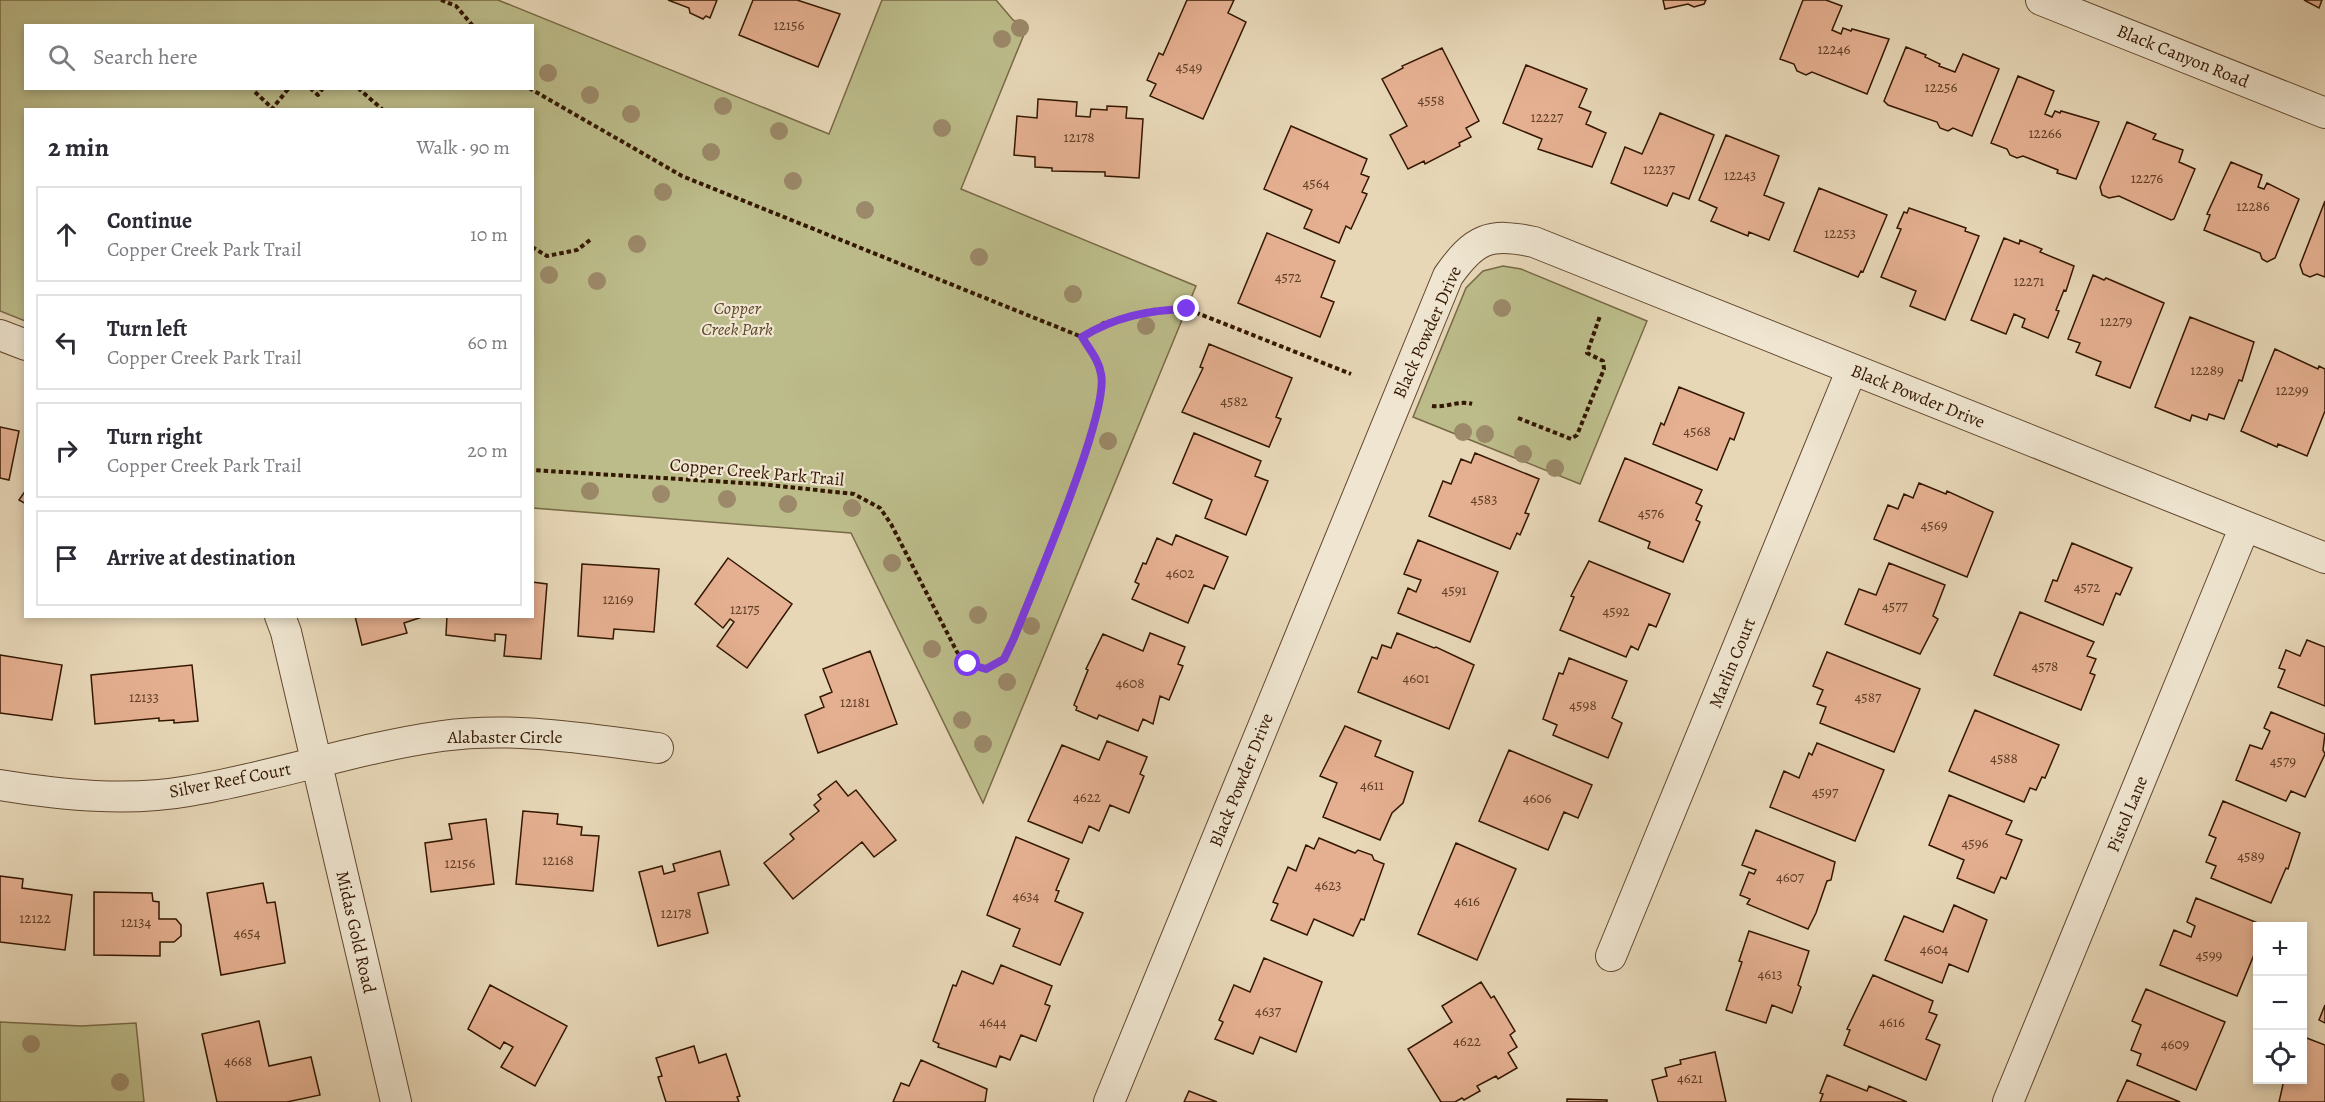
<!DOCTYPE html>
<meta charset="utf-8">
<style>
:root{--surface:#fff;--page:#f2f2f3;--text:#2b2b33;--muted:#7c7c81;--line:#e1e1e2}
body{margin:0;font-family:Alegreya,serif;background:var(--page);color:var(--text)}
.controls{position:absolute;right:18px;bottom:18px;display:grid;overflow:hidden;border-radius:0px;box-shadow:0 3px 9px #0003}
.controls button{width:54px;height:54px;display:grid;place-items:center;padding:0;border:0;border-bottom:2px solid var(--line);background:var(--surface);color:var(--text);font:30px sans-serif}
.stop{position:absolute;width:18px;height:18px;margin:-14px;border:4px solid #7c3aed;border-radius:50%;background:#fff}
.stop.end{background:#7c3aed;border-color:#fff;box-shadow:0 2px 6px #0008}
.list{margin:0;padding:0;list-style:none}
h2{display:flex;justify-content:space-between;align-items:center;height:78px;margin:0;padding:0 24px;font-size:26px}
h2 small{font-size:20px;font-weight:400;color:var(--muted)}
.list li{display:grid;grid-template-columns:39px 1fr auto;gap:18px;align-items:center;box-sizing:border-box;height:96px;margin:0 12px 12px;padding:0 12px;border:2px solid var(--line);border-radius:0px}
.list b{display:block;font-size:22px;white-space:nowrap}
.list p{margin:0;font-size:20px;white-space:nowrap;color:var(--muted)}
.list em{font-size:20px;font-style:normal;color:var(--muted)}
.icon{flex:none;width:33px;height:33px;fill:none;stroke:currentColor;stroke-width:2;stroke-linecap:round;stroke-linejoin:round}
.map{position:relative;flex:none;width:2325px;height:1102px;overflow:hidden}
.search{position:absolute;background:var(--surface);box-shadow:0 3px 9px #0003;left:24px;top:24px;width:510px;height:66px;display:flex;align-items:center;gap:15px;box-sizing:border-box;padding:0 21px;border-radius:0px;color:var(--muted);font-size:22px}
.panel{position:absolute;background:var(--surface);box-shadow:0 3px 9px #0003;left:24px;top:108px;width:510px;height:510px;border-radius:0px}
.map>svg:first-child{display:block}
.green{fill:#bcbc8a;stroke:#786a46;stroke-width:1.5;fill-rule:evenodd}
.building{fill:#e5b091;stroke:#341701;stroke-width:1.5}
.lines{fill:none;stroke-linecap:round;stroke-linejoin:round}
.minor-casing{stroke:#61472e;stroke-width:32}
.path{stroke:#341701;stroke-width:4;stroke-dasharray:4.5 3;stroke-linecap:butt}
.minor{stroke:#efe5d0;stroke-width:30}
.tree{fill:#9b8969}
.route{stroke:#7c3aed;stroke-width:8}
.labels{text-anchor:middle;dominant-baseline:central;stroke-width:4.5;stroke-linejoin:round;paint-order:stroke}
.number-label{font-size:15px;fill:#603d25}
.street-label{font-size:18px;fill:#341701;stroke:#efe5d0}
.park-label{font-size:18px;font-style:italic;fill:#5d492a;stroke:#efe5d0}
</style>
<div class="map">
<svg width="2325" height="1102" viewBox="0 0 2325 1102">
<rect width="100%" height="100%" fill="#e7d7b7"/>
<filter id="stains"><feTurbulence type="fractalNoise" baseFrequency=".00333" numOctaves="4"/><feColorMatrix values="0 0 0 0 .2 0 0 0 0 .09 0 0 0 0 .02 0 0 0 .5 -.17"/></filter>
<radialGradient id="worn" r=".72"><stop offset=".6" stop-color="#630" stop-opacity="0"/><stop offset="1" stop-color="#630" stop-opacity=".3"/></radialGradient>
<path class="green" d="M0 0H498L829 134 882 0H996L1013 20 1027 27 961 189 1196 286 983 803 851 533 533 508 532 110H26L25 321 0 311ZM26 26H532V88H26Z
M1503 266 1521 269 1647 321 1580 484 1413 417 1466 288 1483 271Z
M0 1022 81 1026 136 1023 144 1102H0Z"/>
<path class="building" d="M668 0H717L710 18 706 16 703 19 690 13 689 8Z
M753 0H797L840 14 818 67 739 35Z
M1187 0H1234L1228 13 1246 22 1203 119 1150 96 1156 84 1147 80 1159 53 1163 55Z
M1663 0H1706L1704 4 1694 7 1688 4 1665 9Z
M1803 0H1826L1842 6 1832 30 1841 34 1843 28 1851 31 1852 29 1889 39 1867 94 1812 72 1806 75 1797 71 1794 64 1780 59Z
M2304 0H2322L2319 8Z
M1906 47 1926 55 1925 57 1940 64 1939 66 1955 72 1963 54 1999 69 1972 136 1953 128 1948 131 1940 128 1937 122 1888 105 1884 101Z
M1442 48 1479 121 1466 128 1471 137 1459 143 1460 146 1425 164 1424 161 1408 169 1390 135 1407 126 1382 79 1403 68 1402 66Z
M1526 65 1587 89 1579 107 1591 112 1586 124 1606 133 1592 167 1538 149 1542 139 1503 123Z
M2018 76 2054 91 2045 114 2052 117 2055 111 2060 113 2061 111 2099 122 2076 179 2057 173 2058 170 2023 156 2017 158 2010 155 2007 149 1991 143Z
M1038 99 1077 102 1076 116 1090 117 1091 109 1107 110V106L1127 107 1126 118 1143 119 1139 178 1105 176V172L1052 171V168L1035 167V157L1014 155 1017 116 1037 118Z
M1660 113 1714 135 1689 199 1673 193 1667 206 1611 183 1625 147 1642 154Z
M2127 122 2156 134 2153 139 2183 150 2179 162 2195 169 2174 219 2171 220 2119 196 2109 198 2102 195 2100 187Z
M1291 126 1367 159 1361 174 1369 177 1362 192 1367 194 1351 229 1346 226 1339 243 1304 228 1312 210 1264 189Z
M1726 135 1779 156 1764 195 1784 203 1769 240 1749 232 1748 236 1711 221 1717 208 1699 200Z
M2231 162 2262 175 2258 187 2264 189 2267 183 2299 199 2275 258 2267 262 2262 259 2260 253 2204 230 2210 215 2207 214Z
M1819 188 1887 215 1863 272 1861 271 1858 277 1794 251Z
M2325 201V277L2317 274 2310 277 2303 274 2300 265Z
M1909 208 1966 228 1965 231 1979 236 1945 320 1910 306 1916 291 1881 277 1901 229 1897 228 1904 212 1907 213Z
M1267 233 1335 261 1321 297 1334 302 1320 337 1238 303Z
M2004 238 2019 244 2020 240 2042 249 2040 252 2074 266 2066 291 2064 290 2056 310 2059 311 2048 338 2022 327 2025 319 2014 314 2006 334 1971 320Z
M2093 275 2104 280 2106 278 2164 303 2130 388 2096 375 2101 362 2076 352 2080 343 2068 339Z
M2190 317 2254 342 2242 381 2239 380 2224 419 2209 414 2207 420 2192 415 2190 421 2155 407Z
M1209 344 1292 378 1276 417 1281 419 1269 447 1182 412 1203 368 1200 367Z
M2275 349 2318 369 2319 366 2325 369V411L2307 456 2278 444 2277 447 2241 431Z
M1679 387 1744 413 1734 440 1730 438 1717 470 1653 444 1661 423 1664 425Z
M0 427 19 431 9 480 0 478Z
M1194 433 1261 461 1255 476 1268 481 1246 535 1205 518 1212 500 1173 483Z
M1475 453 1539 479 1525 513 1529 514 1520 535 1517 533 1510 549 1429 516 1443 481 1451 484 1461 459 1471 463Z
M1625 458 1702 490 1696 503 1702 506 1696 520 1700 522 1683 562 1648 548 1650 542 1599 521Z
M1919 483 1946 494 1947 491 1993 512 1967 577 1874 539 1888 505 1898 509 1904 494 1913 498Z
M26 490V504L19 500Z
M1176 535 1228 557 1214 589 1204 585 1188 623 1132 599 1139 584 1135 582 1143 563 1146 564 1157 538 1172 545Z
M1418 540 1498 572 1470 642 1398 613 1408 588 1416 592 1421 580 1404 574Z
M2072 543 2132 568 2120 595 2116 593 2103 625 2045 601 2053 580 2057 581Z
M728 558 792 604 747 668 717 646 734 622 730 619 723 628 695 604Z
M1589 561 1670 594 1656 627 1649 624 1638 650 1631 646 1626 657 1560 630 1574 597 1571 596Z
M1889 563 1945 585 1933 616 1938 619 1920 654 1845 624 1859 589 1876 595Z
M582 564 659 569 654 632 614 629 613 639 578 636Z
M532 582 547 584 541 659 504 656 506 635 495 634V641L446 635 447 616H532Z
M2020 612 2094 642 2087 656 2096 659 2090 673 2095 675 2081 710 1994 675Z
M355 616H425L404 623 407 633 362 645Z
M1150 633 1185 647 1178 664 1183 666 1169 700 1160 696 1153 724 1143 719 1138 731 1099 715 1097 719 1076 710 1077 707 1074 705 1088 670 1086 669 1103 634 1143 651Z
M1397 633 1434 648 1436 647 1474 665 1449 729 1358 692 1372 657 1377 659 1382 645 1391 648Z
M2307 640 2325 647V706L2278 687 2285 670 2279 668 2286 650 2300 656Z
M870 651 897 724 818 753 805 715 824 707 820 697 832 692 823 669Z
M1827 652 1920 689 1894 752 1820 723 1826 707 1817 704 1823 690 1813 686Z
M0 655 62 665 52 720 0 713Z
M1569 658 1627 681 1612 718 1622 723 1608 758 1553 735 1557 725 1543 719 1559 673 1563 674Z
M192 665 198 721 174 723V720L159 721V718L95 724 91 675Z
M1975 710 2059 745 2045 778 2042 777 2036 790 2030 788 2024 802 1949 771Z
M2271 712 2325 734 2323 750 2325 754 2305 797 2291 791 2286 801 2236 780 2250 745 2262 749 2270 731 2264 728Z
M1345 726 1381 741 1375 756 1413 772 1403 803 1392 813 1380 840 1323 817 1337 783 1320 776Z
M1107 741 1147 757 1140 774 1144 776 1129 813 1110 805 1099 831 1089 826 1082 843 1028 821 1062 745 1099 760Z
M1817 743 1884 770 1855 841 1770 807 1784 771 1799 778 1809 753 1812 755Z
M1509 750 1592 785 1578 818 1564 812 1548 850 1479 821Z
M836 781 848 796 856 790 896 840 874 857 862 842 793 899 764 863 794 839 790 834 819 811 814 805 821 799 818 795Z
M1949 795 2012 821 2006 834 2022 840 2006 879 2001 877 1994 893 1957 878 1964 860 1929 845Z
M2223 801 2300 833 2288 869 2286 868 2271 903 2211 878 2216 866 2206 862 2216 838 2209 835Z
M523 811 558 814 557 824 582 827 581 835 599 836 593 891 516 884Z
M486 819 494 884 431 892 425 843 452 839 449 824Z
M1756 830 1835 862 1831 880 1827 881 1816 913 1808 929 1747 904 1750 899 1740 895 1749 872 1754 874 1756 870 1742 865Z
M1016 837 1069 859 1056 890 1059 891 1055 901 1083 913 1060 965 1013 946 1020 929 987 915Z
M1319 838 1355 853 1358 850 1372 855 1374 860 1384 864 1364 920 1361 919 1353 936 1314 919 1307 935 1271 920 1278 904 1273 902 1288 867 1296 871 1306 845 1314 849Z
M1456 843 1516 869 1477 960 1418 934Z
M720 851 729 885 698 893 708 933 658 946 639 872 662 866 664 874 675 871 673 864Z
M0 876 23 879 22 888 72 895 65 950 0 942Z
M263 883 267 903 275 902 285 963 221 975 207 893Z
M94 892 152 893 153 901 159 902V919H176L181 925V936L174 942H160V956L94 955Z
M2196 898 2265 926H2258V945L2237 996 2160 965 2174 930 2191 937 2195 926 2187 922Z
M1954 905 1987 920 1968 972 1949 964 1942 983 1885 960 1904 916 1943 932Z
M1749 931 1809 951 1798 985 1801 987 1792 1013 1772 1005 1766 1023 1726 1010 1742 962 1739 961Z
M1264 958 1322 982 1296 1052 1260 1037 1253 1054 1215 1039 1223 1022 1219 1020 1234 985 1250 992Z
M1001 965 1052 986 1045 1004 1050 1006 1036 1041 1021 1035 1010 1060 1000 1056 996 1067 938 1047 939 1044 933 1041 953 985 956 986 962 971 993 984Z
M1873 975 1933 1001 1929 1012 1937 1015 1926 1039 1940 1045 1926 1080 1844 1045 1850 1030 1847 1029Z
M1481 982 1491 998 1494 996 1515 1031 1510 1035 1517 1047 1508 1053 1517 1068 1498 1079 1496 1076 1477 1086 1480 1091 1464 1100 1462 1098 1455 1102H1441L1408 1049 1452 1022 1442 1006Z
M490 985 567 1026 535 1086 501 1067 513 1047 504 1042 500 1049 468 1029Z
M2146 989 2225 1022 2196 1090 2137 1065 2141 1054 2131 1050 2141 1025 2132 1021Z
M2325 1005V1023L2319 1020Z
M259 1021 269 1066 311 1057 320 1095 287 1102H217L202 1034Z
M2304 1037 2325 1045V1102H2279L2284 1080H2302Z
M694 1046 699 1063 726 1054 740 1096 737 1097 739 1102H666L658 1077 662 1076 656 1058Z
M1715 1052 1726 1102H1658L1652 1080 1667 1076 1665 1068 1681 1064 1680 1060Z
M921 1060 987 1089 985 1102H893L901 1083 909 1086Z
M1827 1075 1867 1091 1869 1086 1907 1102H1820L1823 1094 1820 1093Z
M2127 1080 2180 1102H2117Z
M1189 1091 1217 1102H1184Z
M1567 1099 1607 1100V1102H1567Z"/>
<g class="lines">
<g class="minor-casing">
<path id="minor" d="M2041 0 2325 113
M0 335 26 345
M280 616 286 632 396 1102
M0 785C62 795 127 802 189 791 274 777 356 748 442 736 513 726 587 739 658 748
M1611 956 1852 369
M1109 1102 1448 276C1474 239 1489 232 1534 242L2325 558
M2008 1102 2245 526"/>
</g>
<path class="path" d="M441 0 456 6 473 26
M310 88 318 95 323 88
M358 88 383 110
M529 88 682 176 1082 337C1089 349 1098 360 1101 373 1110 413 1032 591 1014 638L1004 659 986 669 968 664 957 652 891 524 880 508 854 494 760 484 532 470
M255 92 272 108
M271 110 289 88
M532 247 547 256 577 250 590 240
M1082 337 1104 323 1151 310 1187 309 1351 374
M1432 406C1447 408 1458 400 1472 404
M1518 418 1571 439 1577 435 1604 369 1603 361 1587 353 1600 316"/>
<use href="#minor" class="minor"/>
</g>
<g class="tree">
<circle cx="1020" cy="28" r="9"/>
<circle cx="1002" cy="39" r="9"/>
<circle cx="548" cy="73" r="9"/>
<circle cx="590" cy="95" r="9"/>
<circle cx="723" cy="106" r="9"/>
<circle cx="631" cy="114" r="9"/>
<circle cx="942" cy="128" r="9"/>
<circle cx="779" cy="131" r="9"/>
<circle cx="711" cy="152" r="9"/>
<circle cx="793" cy="181" r="9"/>
<circle cx="663" cy="192" r="9"/>
<circle cx="865" cy="210" r="9"/>
<circle cx="637" cy="244" r="9"/>
<circle cx="979" cy="257" r="9"/>
<circle cx="549" cy="275" r="9"/>
<circle cx="597" cy="281" r="9"/>
<circle cx="1073" cy="294" r="9"/>
<circle cx="1502" cy="308" r="9"/>
<circle cx="1146" cy="326" r="9"/>
<circle cx="1463" cy="432" r="9"/>
<circle cx="1485" cy="434" r="9"/>
<circle cx="1108" cy="441" r="9"/>
<circle cx="1523" cy="454" r="9"/>
<circle cx="1555" cy="468" r="9"/>
<circle cx="590" cy="491" r="9"/>
<circle cx="661" cy="494" r="9"/>
<circle cx="727" cy="499" r="9"/>
<circle cx="788" cy="504" r="9"/>
<circle cx="852" cy="508" r="9"/>
<circle cx="892" cy="563" r="9"/>
<circle cx="978" cy="615" r="9"/>
<circle cx="1031" cy="626" r="9"/>
<circle cx="932" cy="649" r="9"/>
<circle cx="1007" cy="682" r="9"/>
<circle cx="962" cy="720" r="9"/>
<circle cx="983" cy="744" r="9"/>
<circle cx="31" cy="1044" r="9"/>
<circle cx="120" cy="1082" r="9"/>
</g>
<g class="lines">
<path class="route" d="M968 664 986 669 1004 659 1014 638C1032 591 1110 413 1101 374 1099 360 1089 349 1082 337 1115 317 1148 310 1187 309"/>
</g>
<g class="labels">
<g class="number-label">
<text x="789" y="25">12156</text>
<text x="1834" y="49">12246</text>
<text x="1189" y="67">4549</text>
<text x="1941" y="87">12256</text>
<text x="1431" y="100">4558</text>
<text x="1547" y="117">12227</text>
<text x="2045" y="133">12266</text>
<text x="1079" y="137">12178</text>
<text x="1659" y="169">12237</text>
<text x="1740" y="175">12243</text>
<text x="2147" y="178">12276</text>
<text x="1316" y="183">4564</text>
<text x="2253" y="206">12286</text>
<text x="1840" y="233">12253</text>
<text x="1288" y="277">4572</text>
<text x="2029" y="281">12271</text>
<text x="2116" y="321">12279</text>
<text x="2207" y="370">12289</text>
<text x="2292" y="390">12299</text>
<text x="1234" y="401">4582</text>
<text x="1697" y="431">4568</text>
<text x="1484" y="499">4583</text>
<text x="1651" y="513">4576</text>
<text x="1934" y="525">4569</text>
<text x="1180" y="573">4602</text>
<text x="2087" y="587">4572</text>
<text x="1454" y="590">4591</text>
<text x="618" y="599">12169</text>
<text x="1895" y="606">4577</text>
<text x="745" y="609">12175</text>
<text x="1616" y="611">4592</text>
<text x="2045" y="666">4578</text>
<text x="1416" y="678">4601</text>
<text x="1130" y="683">4608</text>
<text x="144" y="697">12133</text>
<text x="1868" y="697">4587</text>
<text x="855" y="702">12181</text>
<text x="1583" y="705">4598</text>
<text x="2004" y="758">4588</text>
<text x="2283" y="761">4579</text>
<text x="1372" y="785">4611</text>
<text x="1825" y="792">4597</text>
<text x="1087" y="797">4622</text>
<text x="1537" y="798">4606</text>
<text x="1975" y="843">4596</text>
<text x="2251" y="856">4589</text>
<text x="558" y="860">12168</text>
<text x="460" y="863">12156</text>
<text x="1790" y="877">4607</text>
<text x="1328" y="885">4623</text>
<text x="1026" y="896">4634</text>
<text x="1467" y="901">4616</text>
<text x="676" y="913">12178</text>
<text x="35" y="918">12122</text>
<text x="136" y="922">12134</text>
<text x="247" y="933">4654</text>
<text x="1934" y="949">4604</text>
<text x="2209" y="955">4599</text>
<text x="1770" y="974">4613</text>
<text x="1268" y="1011">4637</text>
<text x="993" y="1022">4644</text>
<text x="1892" y="1022">4616</text>
<text x="1467" y="1041">4622</text>
<text x="2175" y="1044">4609</text>
<text x="238" y="1061">4668</text>
<text x="1690" y="1078">4621</text>
</g>
<g class="street-label">
<text transform="translate(2183 56) rotate(22)">Black Canyon Road</text>
<text transform="translate(1427 332) rotate(-66)">Black Powder Drive</text>
<text transform="translate(1918 396) rotate(22)">Black Powder Drive</text>
<text transform="translate(757 472) rotate(5)">Copper Creek Park Trail</text>
<text transform="translate(1732 663) rotate(-68)">Marlin Court</text>
<text x="505" y="737">Alabaster Circle</text>
<text transform="translate(230 780) rotate(-11)">Silver Reef Court</text>
<text transform="translate(1241 780) rotate(-68)">Black Powder Drive</text>
<text transform="translate(2127 814) rotate(-68)">Pistol Lane</text>
<text transform="translate(356 932) rotate(77)">Midas Gold Road</text>
</g>
<g class="park-label">
<text x="737" y="308">Copper<tspan x="737" dy="21">Creek Park</tspan></text>
</g>
</g>
<rect width="100%" height="100%" filter="url(#stains)"/>
<rect width="100%" height="100%" fill="url(#worn)"/>
</svg>
<div class="controls">
<button>+</button>
<button>−</button>
<button><svg class="icon" aria-label="locate" viewBox="0 0 24 24"><circle cx="12" cy="12" r="6"/><path d="M12 2v4M12 18v4M2 12h4M18 12h4"/></svg></button>
</div>
<div class="stop" style="left:968px;top:664px"></div>
<div class="stop end" style="left:1187px;top:309px"></div>
<div class="search"><svg class="icon" aria-label="search" viewBox="0 0 24 24"><circle cx="10" cy="10" r="6"/><path d="M15 15l6 6"/></svg>Search here</div>
<section class="panel">
<h2>2 min<small>Walk · 90 m</small></h2>
<ul class="list">
<li><svg class="icon" aria-label="ahead" viewBox="0 0 24 24"><path d="M12 20V5M6 11l6-6 6 6"/></svg><div><b>Continue</b><p>Copper Creek Park Trail</p></div><em>10 m</em></li>
<li><svg class="icon" aria-label="left" viewBox="0 0 24 24"><path d="M17 20v-9H6M10 6l-5 5 5 5"/></svg><div><b>Turn left</b><p>Copper Creek Park Trail</p></div><em>60 m</em></li>
<li><svg class="icon" aria-label="right" viewBox="0 0 24 24"><path d="M7 20v-9h11M14 6l5 5-5 5"/></svg><div><b>Turn right</b><p>Copper Creek Park Trail</p></div><em>20 m</em></li>
<li><svg class="icon" aria-label="arrive" viewBox="0 0 24 24"><path d="M6 21V4h12l-3 4 3 4H6"/></svg><div><b>Arrive at destination</b></div></li>
</ul>
</section>
</div>
